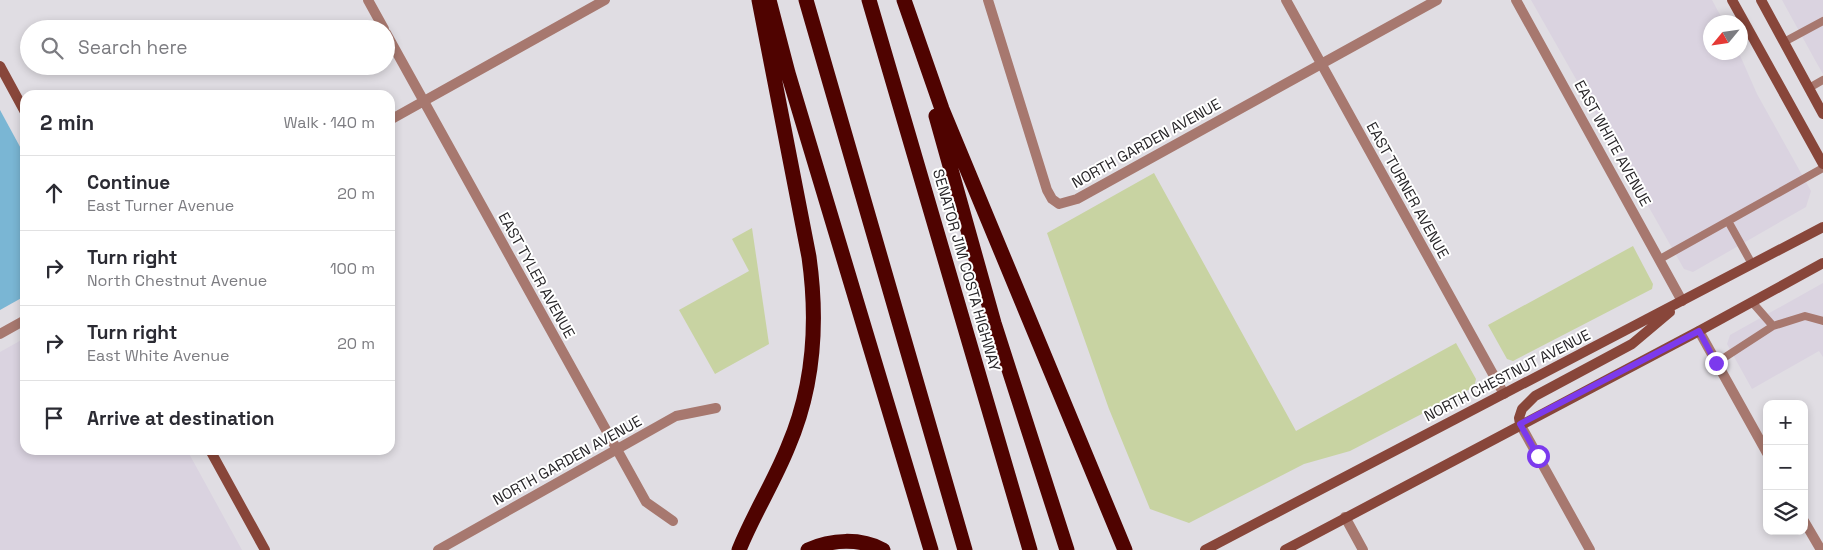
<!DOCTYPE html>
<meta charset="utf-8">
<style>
:root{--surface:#fff;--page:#f7f7f7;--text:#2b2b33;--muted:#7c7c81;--line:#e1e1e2}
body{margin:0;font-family:"Space Grotesk",sans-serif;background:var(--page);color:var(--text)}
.controls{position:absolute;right:15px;bottom:15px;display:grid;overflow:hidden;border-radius:10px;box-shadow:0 2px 8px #0003}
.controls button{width:45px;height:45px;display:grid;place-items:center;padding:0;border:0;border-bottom:1px solid var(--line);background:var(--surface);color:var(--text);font:25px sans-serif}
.compass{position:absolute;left:1703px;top:15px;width:45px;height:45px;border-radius:50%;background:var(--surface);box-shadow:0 2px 8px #0003;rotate:241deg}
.stop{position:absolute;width:15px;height:15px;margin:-11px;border:4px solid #7c3aed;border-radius:50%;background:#fff}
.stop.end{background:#7c3aed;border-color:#fff;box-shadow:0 1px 5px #0008}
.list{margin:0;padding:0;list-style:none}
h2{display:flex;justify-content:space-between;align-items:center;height:65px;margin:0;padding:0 20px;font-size:21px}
h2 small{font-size:16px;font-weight:400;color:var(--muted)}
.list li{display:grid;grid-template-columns:32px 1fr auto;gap:15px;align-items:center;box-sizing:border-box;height:75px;padding:0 20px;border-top:1px solid var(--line)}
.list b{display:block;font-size:19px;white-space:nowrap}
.list p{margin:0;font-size:16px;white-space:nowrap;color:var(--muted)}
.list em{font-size:16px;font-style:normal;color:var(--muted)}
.icon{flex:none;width:28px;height:28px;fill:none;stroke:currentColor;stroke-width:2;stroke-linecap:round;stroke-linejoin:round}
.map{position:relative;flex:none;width:1823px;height:550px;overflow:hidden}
.search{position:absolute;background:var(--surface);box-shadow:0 2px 8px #0003;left:20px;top:20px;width:375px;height:55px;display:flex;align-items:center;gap:12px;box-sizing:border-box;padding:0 18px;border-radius:28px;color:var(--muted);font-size:19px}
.panel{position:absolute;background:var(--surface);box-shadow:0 2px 8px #0003;left:20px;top:90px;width:375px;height:365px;border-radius:15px}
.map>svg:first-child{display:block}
.built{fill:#dad3e0}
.green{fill:#c8d3a2}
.water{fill:#7ab6d4}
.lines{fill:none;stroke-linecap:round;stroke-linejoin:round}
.service{stroke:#a7786f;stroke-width:8}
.minor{stroke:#a7786f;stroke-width:10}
.secondary{stroke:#88463a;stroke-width:10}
.motorway{stroke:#4f0300;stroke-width:15}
.route{stroke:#7c3aed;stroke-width:6}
.labels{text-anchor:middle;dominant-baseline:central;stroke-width:4;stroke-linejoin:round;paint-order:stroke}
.street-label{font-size:15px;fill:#282629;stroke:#fff}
</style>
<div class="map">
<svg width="1823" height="550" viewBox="0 0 1823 550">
<rect width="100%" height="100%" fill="#e0dde3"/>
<path class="built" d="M1531 0H1712L1724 22H1710V52L1739 53 1757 94 1811 191 1806 207 1693 272 1684 269Z
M1782 0H1823V74L1815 60Z
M1823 283V357L1819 351 1752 389 1727 344 1730 335Z
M25 338V450H187L242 550H0V352Z"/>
<path class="green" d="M1154 173 1296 431 1456 343 1476 379 1474 387 1350 451 1304 464 1189 523 1150 509 1109 409 1047 233Z
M752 228 769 344 715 374 679 310 749 271 732 239Z
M1633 246 1653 284 1652 289 1513 361 1507 359 1488 325Z"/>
<path class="water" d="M0 110 25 156V296L0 310Z"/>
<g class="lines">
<path class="service" d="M1784 42 1823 21
M1809 88 1823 80
M1728 221 1752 264
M1660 259 1823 168
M1752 302 1773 326 1805 316 1823 321
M1716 363 1773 326"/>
<path class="minor" d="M368 0 384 29
M988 0 1047 190 1052 199 1059 204 1077 199 1437 0
M1286 0 1504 394
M1516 0 1682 301
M386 33 646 502 673 521
M390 120 605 0
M1699 331 1767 453
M0 334 25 320
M1520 424 1590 550
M1345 517 1363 550
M1804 521 1821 550
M438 550 676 416 716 408"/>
<path class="secondary" d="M1732 0 1823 164
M1761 0 1823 114
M0 66 25 112
M1520 424 1519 418 1522 409 1535 396 1632 344 1670 312
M210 450 265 550
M1205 550 1823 227
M1285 550 1699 331 1823 263"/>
<path class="motorway" d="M769 0 788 73 931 550
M806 0 965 550
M869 0 1030 550
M904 0 942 109 1125 550
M936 116 994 323 1067 550
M739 550C753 515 774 482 788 447 814 387 818 321 809 257L759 0
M808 550C831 539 861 538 883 550"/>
</g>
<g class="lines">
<path class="route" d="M1538 456 1520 424 1699 331 1716 363"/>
</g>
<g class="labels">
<g class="street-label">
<text transform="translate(1146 143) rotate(-29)">NORTH GARDEN AVENUE</text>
<text transform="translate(1613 143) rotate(61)">EAST WHITE AVENUE</text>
<text transform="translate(1408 190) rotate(61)">EAST TURNER AVENUE</text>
<text transform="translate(967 270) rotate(74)">SENATOR JIM COSTA HIGHWAY</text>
<text transform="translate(537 275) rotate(61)">EAST TYLER AVENUE</text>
<text transform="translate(1507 375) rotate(-27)">NORTH CHESTNUT AVENUE</text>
<text transform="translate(567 460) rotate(-29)">NORTH GARDEN AVENUE</text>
</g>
</g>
</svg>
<div class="controls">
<button>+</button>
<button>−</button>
<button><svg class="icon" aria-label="layers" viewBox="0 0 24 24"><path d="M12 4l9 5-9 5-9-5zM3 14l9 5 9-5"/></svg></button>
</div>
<svg class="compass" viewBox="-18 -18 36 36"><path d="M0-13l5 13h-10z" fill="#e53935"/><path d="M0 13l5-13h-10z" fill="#7c7c81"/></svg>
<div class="stop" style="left:1538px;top:456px"></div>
<div class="stop end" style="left:1716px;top:363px"></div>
<div class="search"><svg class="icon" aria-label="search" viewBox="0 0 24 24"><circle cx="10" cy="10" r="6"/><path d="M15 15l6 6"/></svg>Search here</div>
<section class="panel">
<h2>2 min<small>Walk · 140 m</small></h2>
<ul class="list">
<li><svg class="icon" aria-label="ahead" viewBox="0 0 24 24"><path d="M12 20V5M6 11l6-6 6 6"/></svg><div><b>Continue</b><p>East Turner Avenue</p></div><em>20 m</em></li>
<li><svg class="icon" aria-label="right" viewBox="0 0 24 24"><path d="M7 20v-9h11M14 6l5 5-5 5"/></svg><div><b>Turn right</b><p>North Chestnut Avenue</p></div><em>100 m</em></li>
<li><svg class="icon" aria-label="right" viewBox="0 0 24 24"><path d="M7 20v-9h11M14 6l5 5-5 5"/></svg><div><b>Turn right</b><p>East White Avenue</p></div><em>20 m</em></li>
<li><svg class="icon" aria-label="arrive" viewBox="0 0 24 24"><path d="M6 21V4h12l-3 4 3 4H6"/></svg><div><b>Arrive at destination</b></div></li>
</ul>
</section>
</div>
